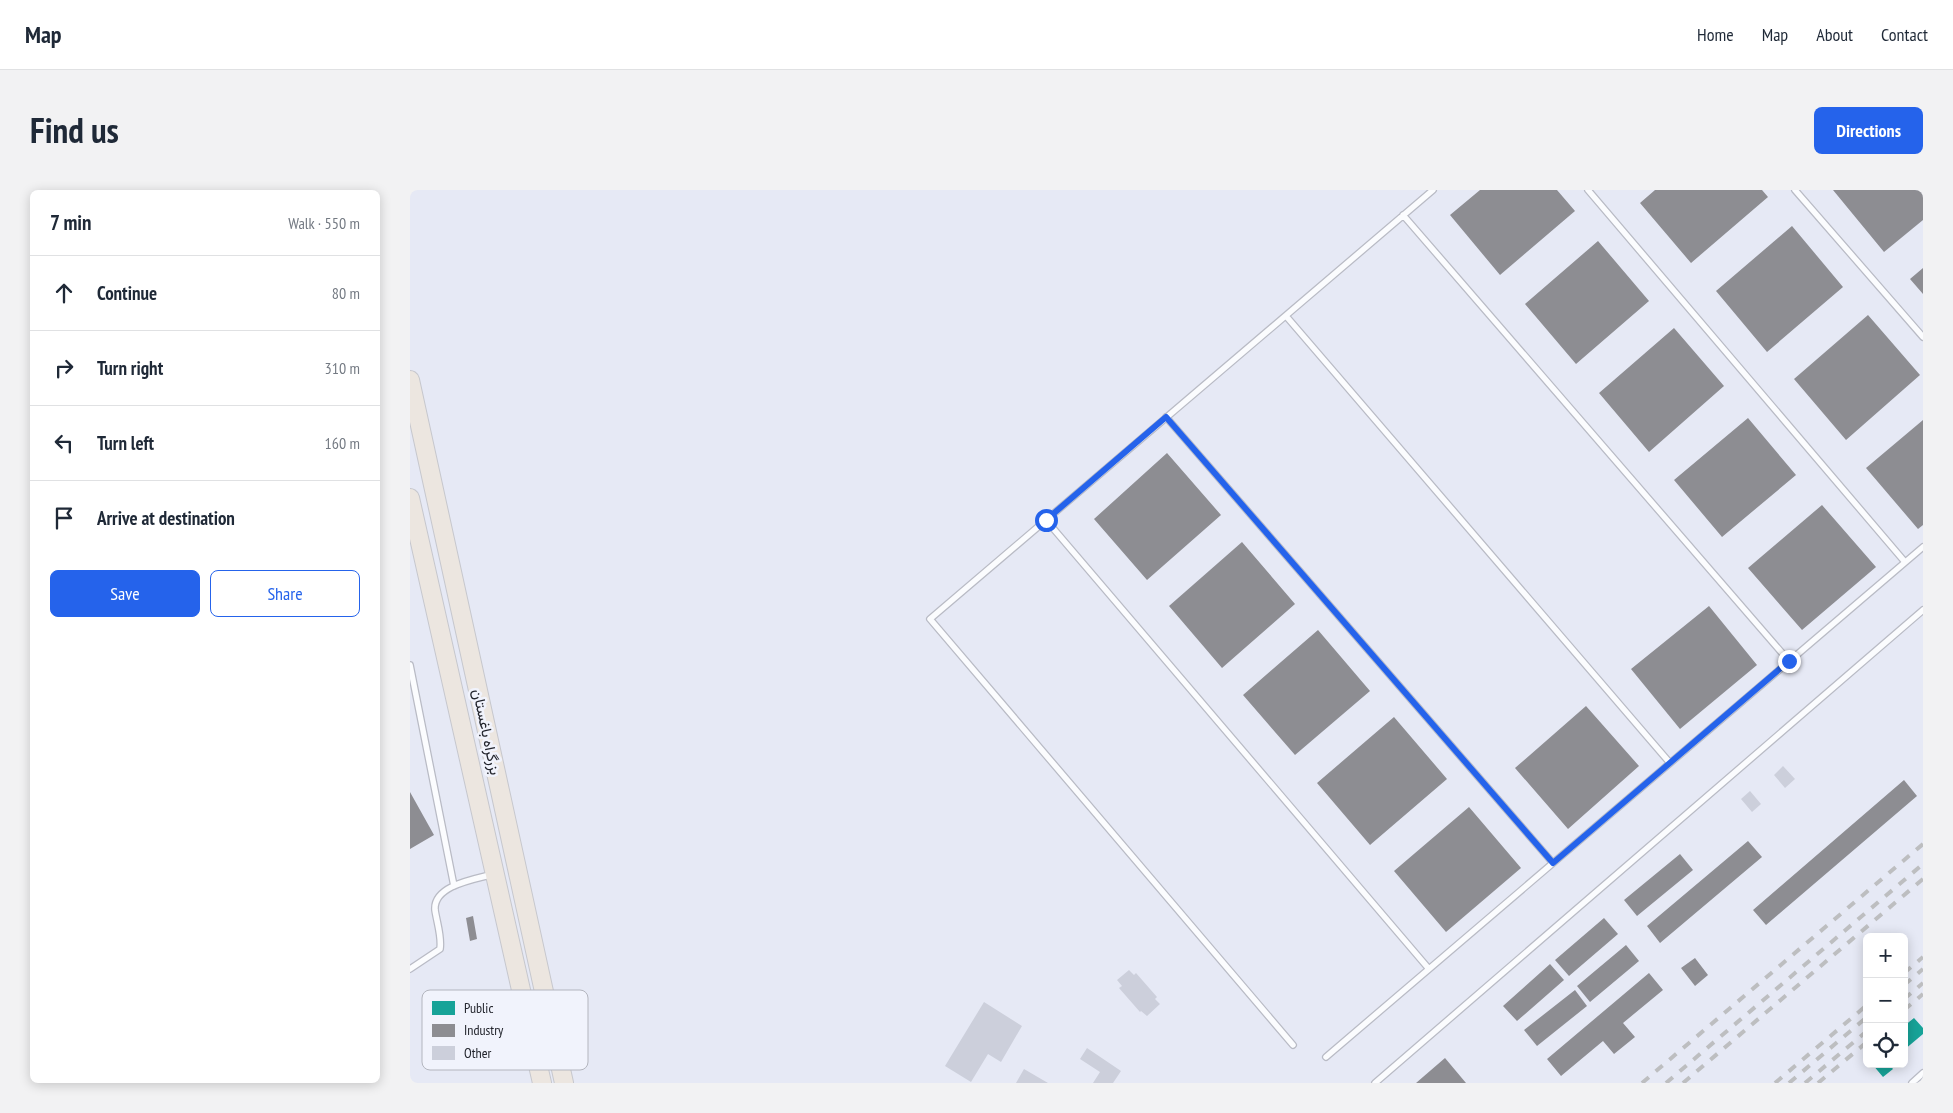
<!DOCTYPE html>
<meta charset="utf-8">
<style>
:root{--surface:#fff;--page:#f2f2f3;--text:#1f2937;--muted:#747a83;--line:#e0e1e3;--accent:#2563eb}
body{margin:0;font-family:"PT Sans Narrow",Vazirmatn,sans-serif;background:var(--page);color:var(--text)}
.controls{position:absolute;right:15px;bottom:15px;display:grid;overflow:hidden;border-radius:8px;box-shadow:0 2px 12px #0003}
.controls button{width:45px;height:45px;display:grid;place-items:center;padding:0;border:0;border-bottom:1px solid var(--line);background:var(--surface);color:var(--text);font:25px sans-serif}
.stop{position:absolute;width:15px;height:15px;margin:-11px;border:4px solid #2563eb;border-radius:50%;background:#fff}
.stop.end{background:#2563eb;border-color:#fff;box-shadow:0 1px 5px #0008}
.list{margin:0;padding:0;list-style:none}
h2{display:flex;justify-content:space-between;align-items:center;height:65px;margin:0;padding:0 20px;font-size:21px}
h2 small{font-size:16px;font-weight:400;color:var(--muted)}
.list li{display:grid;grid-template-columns:32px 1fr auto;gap:15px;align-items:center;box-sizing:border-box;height:75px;padding:0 20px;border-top:1px solid var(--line)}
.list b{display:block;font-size:19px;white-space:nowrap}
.list em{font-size:16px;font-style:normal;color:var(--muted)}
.actions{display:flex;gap:10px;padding:15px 20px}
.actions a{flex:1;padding:11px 0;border:1px solid var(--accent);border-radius:8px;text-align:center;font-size:18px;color:var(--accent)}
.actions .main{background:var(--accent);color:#fff}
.icon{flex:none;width:28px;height:28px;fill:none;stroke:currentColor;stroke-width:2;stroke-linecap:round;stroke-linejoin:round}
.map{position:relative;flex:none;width:1513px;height:893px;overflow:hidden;border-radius:8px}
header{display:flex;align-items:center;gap:30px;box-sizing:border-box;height:70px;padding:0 25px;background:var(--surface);border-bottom:1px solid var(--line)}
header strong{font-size:24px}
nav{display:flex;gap:28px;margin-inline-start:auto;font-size:18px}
.intro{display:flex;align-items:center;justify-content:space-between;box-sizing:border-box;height:120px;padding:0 30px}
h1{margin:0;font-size:35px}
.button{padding:12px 22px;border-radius:8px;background:var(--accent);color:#fff;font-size:18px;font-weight:700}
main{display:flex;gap:30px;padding:0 30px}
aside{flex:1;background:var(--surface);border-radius:8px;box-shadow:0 2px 12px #0003}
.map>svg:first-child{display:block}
.public{fill:#17a398}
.industry{fill:#8d8d92}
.building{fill:#cccfdb}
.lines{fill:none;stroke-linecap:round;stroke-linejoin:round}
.service-casing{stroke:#b9bbc5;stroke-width:8}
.trunk-casing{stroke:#c6c7cd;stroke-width:20}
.service{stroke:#fbfcfe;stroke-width:5.5}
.trunk{stroke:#ece6e0;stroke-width:18}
.rail{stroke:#bdbec0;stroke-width:4;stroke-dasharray:9 9;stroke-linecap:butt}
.route{stroke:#2563eb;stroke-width:6}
.labels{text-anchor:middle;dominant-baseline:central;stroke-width:5;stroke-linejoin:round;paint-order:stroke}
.street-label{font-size:15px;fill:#22242c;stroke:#f1f3fc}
.key{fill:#f1f3fc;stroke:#b3b5be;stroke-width:1}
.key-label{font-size:14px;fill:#22242c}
</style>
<header>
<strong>Map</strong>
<nav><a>Home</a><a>Map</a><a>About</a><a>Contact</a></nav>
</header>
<div class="intro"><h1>Find us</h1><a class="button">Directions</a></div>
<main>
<aside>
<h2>7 min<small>Walk · 550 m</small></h2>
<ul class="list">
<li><svg class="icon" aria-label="ahead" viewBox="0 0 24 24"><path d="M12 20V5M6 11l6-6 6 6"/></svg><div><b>Continue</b></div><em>80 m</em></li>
<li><svg class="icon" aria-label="right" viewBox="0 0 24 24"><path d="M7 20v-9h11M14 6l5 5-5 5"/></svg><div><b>Turn right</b></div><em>310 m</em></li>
<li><svg class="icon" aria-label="left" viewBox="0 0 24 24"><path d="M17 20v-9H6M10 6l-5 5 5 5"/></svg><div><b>Turn left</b></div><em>160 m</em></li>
<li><svg class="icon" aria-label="arrive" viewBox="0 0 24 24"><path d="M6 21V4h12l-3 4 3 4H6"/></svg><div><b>Arrive at destination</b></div></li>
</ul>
<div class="actions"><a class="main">Save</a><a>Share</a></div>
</aside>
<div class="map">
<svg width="1513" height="893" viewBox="0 0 1513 893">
<rect width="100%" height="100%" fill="#e6e9f5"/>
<path class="public" d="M1504 828 1513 838V844L1494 860V836Z
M1462 874H1479L1483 879 1473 887Z"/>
<path class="industry" d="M1070 0H1147L1165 21 1090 85 1040 25Z
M1245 0H1352L1358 7 1281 73 1230 13Z
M1423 0H1513V30L1474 62Z
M1382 36 1433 97 1357 162 1306 101Z
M1188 51 1239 111 1166 174 1115 114Z
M1513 78V104L1500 89Z
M1458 125 1510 185 1436 250 1384 189Z
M1264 138 1314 196 1239 262 1189 203Z
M1338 228 1386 285 1312 347 1264 290Z
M1513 230V335L1508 339 1456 278Z
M757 263 811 325 737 390 684 329Z
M1412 315 1466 377 1392 440 1338 378Z
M832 352 885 414 812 478 759 416Z
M1299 416 1347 475 1270 539 1221 479Z
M908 440 960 501 885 565 833 505Z
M1176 516 1229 576 1158 639 1105 578Z
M984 527 1037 589 960 655 907 593Z
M1494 590 1507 606 1356 735 1343 720Z
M0 602 24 645 0 659Z
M1059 617 1111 678 1036 742 984 681Z
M1338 651 1352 667 1250 753 1237 736Z
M1270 664 1283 680 1227 726 1214 710Z
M63 726 67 749 60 751 56 728Z
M1194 728 1208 744 1159 786 1145 770Z
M1216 755 1229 771 1180 812 1167 796Z
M1285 768 1298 785 1285 796 1271 778Z
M1140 774 1154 790 1107 831 1093 816Z
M1239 783 1253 800 1213 833 1225 847 1204 864 1193 851 1151 886 1137 869Z
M1165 800 1177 816 1127 856 1114 840Z
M1035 868 1056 893H1006Z"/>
<path class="building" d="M1373 576 1385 589 1375 598 1364 585Z
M1340 601 1351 614 1342 622 1331 609Z
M719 780 724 785 726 783 747 807 745 809 750 814 737 826 731 821 730 822 709 798 712 796 707 790Z
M574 812 612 836 591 872 578 864 561 892 535 876Z
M677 858 711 881 703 893H683L690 882 670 869Z
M614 879 638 893H606Z"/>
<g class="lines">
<g class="service-casing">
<path id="service" d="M1178 0 1495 372
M1385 0 1513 147
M993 25 1379 471
M876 126 1260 573
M756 227 1143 673
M636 330 1019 779
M0 475 44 696
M0 779 30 759C32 747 27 733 25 720 23 695 66 689 84 684
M883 855 520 429 1023 0
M916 867 1513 357
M965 893 1513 420
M1502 893 1513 883"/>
</g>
<g class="trunk-casing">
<path id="trunk" d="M0 190 154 893
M0 308 132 893"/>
</g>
<use href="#service" class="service"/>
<use href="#trunk" class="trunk"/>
<path class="rail" d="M1494 783 1513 767
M1494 795 1513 779
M1494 809 1513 793
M1494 820 1513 804
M1232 893 1513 654
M1256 893 1513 674
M1273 893 1513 689
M1365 893 1457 815
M1379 893 1457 827
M1395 893 1457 841
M1408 893 1457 852"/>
</g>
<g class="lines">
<path class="route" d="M636 330 756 227 1143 673 1379 471"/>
</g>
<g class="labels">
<g class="street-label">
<text transform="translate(77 542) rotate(78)">بزرگراه باغستان</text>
</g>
</g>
<rect x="12" y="800" width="166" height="80" rx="8" class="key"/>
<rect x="22" y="811" width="23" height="14" fill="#17a398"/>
<rect x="22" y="834" width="23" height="13" fill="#8d8d92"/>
<rect x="22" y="856" width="23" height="14" fill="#cccfdb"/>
<g class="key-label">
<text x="54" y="823">Public</text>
<text x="54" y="845">Industry</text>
<text x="54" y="868">Other</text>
</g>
</svg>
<div class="controls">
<button>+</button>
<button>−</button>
<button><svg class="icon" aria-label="locate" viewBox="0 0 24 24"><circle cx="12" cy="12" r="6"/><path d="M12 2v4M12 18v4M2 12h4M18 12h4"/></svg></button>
</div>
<div class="stop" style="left:636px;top:330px"></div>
<div class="stop end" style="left:1379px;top:471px"></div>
</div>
</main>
